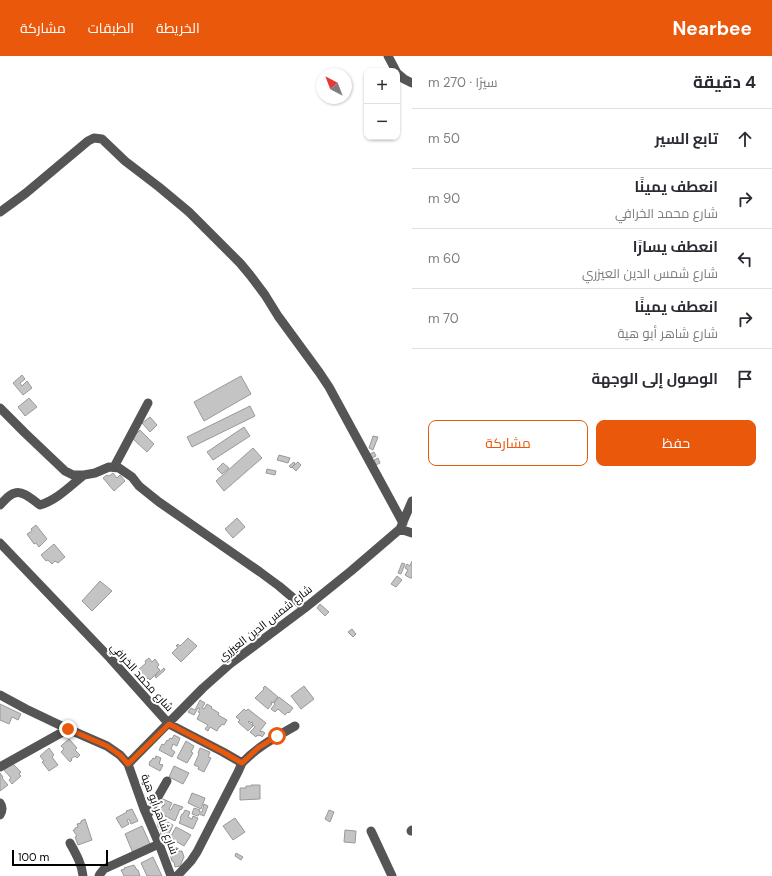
<!DOCTYPE html>
<html lang="ar">
<meta charset="utf-8">
<style>
:root{--surface:#fff;--page:#f7f7f7;--text:#2b2b33;--muted:#7c7c81;--line:#e1e1e2;--accent:#ea580c}
body{margin:0;font-family:"DM Sans",Cairo,sans-serif;background:var(--page);color:var(--text);direction:rtl}
.controls{position:absolute;right:12px;top:12px;display:grid;overflow:hidden;border-radius:8px;box-shadow:0 1px 3px #0004}
.controls button{width:36px;height:36px;display:grid;place-items:center;padding:0;border:0;border-bottom:1px solid var(--line);background:var(--surface);color:var(--text);font:20px sans-serif}
.compass{position:absolute;left:316px;top:12px;width:36px;height:36px;border-radius:50%;background:var(--surface);box-shadow:0 1px 3px #0004;rotate:318deg}
.scale{position:absolute;left:12px;bottom:10px;width:96px;box-sizing:border-box;padding-left:4px;border:2px solid #000;border-top:0;font-size:11px;line-height:14px;white-space:nowrap;color:#000;-webkit-text-stroke:3px #fff;paint-order:stroke}
.stop{position:absolute;width:12px;height:12px;margin:-9px;border:3px solid #ea580c;border-radius:50%;background:#fff}
.stop.end{background:#ea580c;border-color:#fff;box-shadow:0 1px 4px #0008}
.list{margin:0;padding:0;list-style:none}
h2{display:flex;justify-content:space-between;align-items:center;height:52px;margin:0;padding:0 16px;font-size:17px}
h2 small{font-size:13px;font-weight:400;color:var(--muted)}
.list li{display:grid;grid-template-columns:26px 1fr auto;gap:12px;align-items:center;box-sizing:border-box;height:60px;padding:0 16px;border-top:1px solid var(--line)}
.list b{display:block;font-size:15px;white-space:nowrap}
.list p{margin:0;font-size:13px;white-space:nowrap;color:var(--muted)}
.list em{font-size:13px;font-style:normal;color:var(--muted)}
.actions{display:flex;gap:8px;padding:12px 16px}
.actions a{flex:1;padding:9px 0;border:1px solid var(--accent);border-radius:8px;text-align:center;font-size:14px;color:var(--accent)}
.actions .main{background:var(--accent);color:#fff}
.icon{flex:none;width:22px;height:22px;fill:none;stroke:currentColor;stroke-width:2;stroke-linecap:round;stroke-linejoin:round}
.map{position:relative;flex:none;width:412px;height:820px;overflow:hidden;direction:ltr}
header{display:flex;align-items:center;gap:24px;box-sizing:border-box;height:56px;padding:0 20px;background:var(--accent);color:#fff}
header strong{font-size:19px}
nav{display:flex;gap:22px;margin-inline-start:auto;font-size:14px}
main{display:flex}
aside{flex:1;background:var(--surface)}
.map>svg:first-child{display:block}
.building{fill:#c4c4c4;stroke:#999}
.lines{fill:none;stroke-linecap:round;stroke-linejoin:round}
.minor{stroke:#555;stroke-width:9}
.route{stroke:#ea580c;stroke-width:5}
.labels{text-anchor:middle;dominant-baseline:central;stroke-width:4;stroke-linejoin:round;paint-order:stroke}
.street-label{font-size:11px;fill:#000;stroke:#fff}
</style>
<header>
<strong>Nearbee</strong>
<nav><a>الخريطة</a><a>الطبقات</a><a>مشاركة</a></nav>
</header>
<main>
<aside>
<h2>4 دقيقة<small>سيرًا · 270 m</small></h2>
<ul class="list">
<li><svg class="icon" aria-label="ahead" viewBox="0 0 24 24"><path d="M12 20V5M6 11l6-6 6 6"/></svg><div><b>تابع السير</b></div><em>50 m</em></li>
<li><svg class="icon" aria-label="right" viewBox="0 0 24 24"><path d="M7 20v-9h11M14 6l5 5-5 5"/></svg><div><b>انعطف يمينًا</b><p>شارع محمد الخرافي</p></div><em>90 m</em></li>
<li><svg class="icon" aria-label="left" viewBox="0 0 24 24"><path d="M17 20v-9H6M10 6l-5 5 5 5"/></svg><div><b>انعطف يسارًا</b><p>شارع شمس الدين العيزري</p></div><em>60 m</em></li>
<li><svg class="icon" aria-label="right" viewBox="0 0 24 24"><path d="M7 20v-9h11M14 6l5 5-5 5"/></svg><div><b>انعطف يمينًا</b><p>شارع شاهر أبو هية</p></div><em>70 m</em></li>
<li><svg class="icon" aria-label="arrive" viewBox="0 0 24 24"><path d="M6 21V4h12l-3 4 3 4H6"/></svg><div><b>الوصول إلى الوجهة</b></div></li>
</ul>
<div class="actions"><a class="main">حفظ</a><a>مشاركة</a></div>
</aside>
<div class="map">
<svg width="412" height="820" viewBox="0 0 412 820">
<rect width="100%" height="100%" fill="#fff"/>
<path class="building" d="M22 319 25 323 20 327 22 330 27 325 32 332 23 339 13 327Z
M241 320 251 338 204 365 194 346Z
M29 342 37 351 25 360 18 351Z
M250 350 255 360 192 391 187 381Z
M150 361 157 369 150 376 142 367Z
M244 371 250 380 213 404 207 396Z
M140 374 154 388 147 396 132 382Z
M373 380 378 381 373 394 369 392Z
M253 392 262 402 224 435 216 425Z
M374 396 376 400 372 402 370 398Z
M279 399 290 402 288 407 277 404Z
M378 402 380 407 376 409 374 404Z
M294 406 295 408 291 412 289 410Z
M298 406 301 409 296 415 292 411Z
M223 407 229 412 222 418 217 413Z
M267 413 276 415 275 419 266 417Z
M113 417 117 422 120 419 125 425 114 435 103 422 107 419 109 420Z
M237 462 245 471 233 482 225 473Z
M36 469 47 483 39 491 36 487 34 488 27 478 32 475 31 473Z
M54 488 65 501 58 507 55 505 52 508 48 504 46 505 41 499Z
M412 505V522H410L405 519 408 514 405 512 407 508 410 510Z
M402 507 405 508 401 518 398 517Z
M397 520 402 524 396 531 391 528Z
M100 525 112 535 92 555 82 545Z
M320 548 329 556 325 560 317 552Z
M352 573 356 578 353 581 348 576Z
M188 582 197 590 181 606 172 597 178 591 176 590 178 588 180 590Z
M149 602 152 606 155 603 159 609 157 611 160 614 150 624 148 622 144 625 139 620 142 617 138 614 146 607 145 605Z
M164 612 165 614 156 622 155 620Z
M265 630 278 641 273 647 271 646V647L272 648 268 653 255 642 264 633 263 632Z
M304 630 314 643 301 653 291 640Z
M279 641 293 652 289 657 288 656 285 659 278 653 275 656 271 653 275 648 274 647Z
M200 644 205 647 202 652 204 653 207 648 212 651 211 652 219 657 218 659 227 664 224 669 222 668 220 671H219L217 675 210 671 208 675 205 673 208 669 197 663 200 657 198 656 200 653 198 652 194 659 188 656 191 652 195 654Z
M0 648 21 658 18 664 12 661 9 668 0 664Z
M244 653 246 655 248 653 266 667 260 675 261 676 262 675 265 677 262 681 260 679 259 680 257 679 256 681 250 676 255 671 252 668 253 667 252 666 251 667 249 665 248 666 253 670 248 675 238 666 240 664 236 661Z
M174 679 180 682 177 690 173 688 171 693 175 696 172 701 159 694 162 688 164 689 167 684 168 685 170 682 172 683Z
M69 683 77 692 75 694 80 699 77 702 75 700 71 703 72 704 70 706 61 696 64 693 61 690Z
M186 685 194 690 191 696 193 697 187 707 177 702Z
M49 692 54 699 52 701 58 709 49 715 42 706 44 705 40 700Z
M200 692 210 696 208 701 211 702 204 716 198 713 199 711 194 709 199 698 198 697Z
M156 700 161 702 159 708 163 709 160 715 149 709 150 705H151L153 702 155 703Z
M12 707 21 716 19 718 21 720 12 728 9 724 11 722 4 714Z
M174 710 189 717 183 728 169 721Z
M0 717 3 721 2 722 8 729 0 735Z
M251 729H260V743L240 744V732H246V730H251Z
M192 737 205 742 201 753 188 747Z
M163 743 172 747 169 753 171 754 174 748 183 751 181 754 180 753 175 765 165 760V759L161 757 162 754 161 753 163 749 164 750 165 748 162 746Z
M204 748 208 750 204 760 199 758 198 760 192 758 194 752 200 754 199 756H202Z
M132 753 138 765 131 768 129 763 127 764 129 768 122 772 116 762 127 756 126 755Z
M185 754 190 756 188 761 192 763 193 760 198 762 193 773 179 767 181 763 180 762 182 758H183Z
M329 754 334 756 330 766 325 763Z
M159 761 173 769 167 782 161 779 160 773 158 771 157 763Z
M235 762 245 776 233 784 223 770Z
M85 763 92 784 78 789 75 781 77 780 73 774H75V772L78 771 77 768 81 767V765Z
M142 770 151 790 133 797 125 778Z
M176 771 191 779 184 790 170 782Z
M345 774 356 775 355 787 344 786Z
M171 788 173 789H174V791L179 794V795H182L184 801 180 810 175 811 174 806 172 805 168 792 170 791 169 789Z
M236 797 243 801 241 804 235 800Z
M153 801 162 820H147L141 807Z
M134 809 137 814H138L140 820H124L121 814 125 813 124 812Z"/>
<g class="lines">
<path class="minor" d="M388 0 396 15
M397 17 404 23 412 27
M0 156 26 137 88 85 94 82 102 83 125 105 159 131 189 156 240 207 250 219 265 239 278 260 319 316 329 331 403 467
M0 352 25 377 65 415 73 419H84L95 417 109 411 119 412 132 421 139 430 159 446 260 516 279 530 305 552
M114 411 148 347
M0 449C4 445 9 438 15 437 23 434 34 445 40 449 57 444 70 430 84 419
M400 473 412 477
M0 487 109 601 169 668 223 696 242 707 238 716 197 796 191 805 177 820
M0 639 26 653 68 673 107 690 120 699 128 708 144 753 159 788 171 820
M242 707C257 691 276 681 295 670
M128 708 203 632 230 608 305 552 351 515 400 473 412 445
M0 711 68 673
M0 747C3 751 3 754 0 759
M147 760 167 725
M371 775 392 820
M411 775 412 774
M70 787C76 798 82 808 83 820
M99 820 100 818 104 813 159 788"/>
</g>
<g class="lines">
<path class="route" d="M68 673 107 690 120 699 128 708 169 668 223 696 242 707 258 692 277 680"/>
</g>
<g class="labels">
<g class="street-label">
<text transform="translate(265 567) rotate(-38)">شارع شمس الدين العيزري</text>
<text transform="translate(142 621) rotate(48)">شارع محمد الخرافي</text>
<text transform="translate(160 758) rotate(69)">شارع شاهر أبو هية</text>
</g>
</g>
</svg>
<div class="controls">
<button>+</button>
<button>−</button>
</div>
<svg class="compass" viewBox="-18 -18 36 36"><path d="M0-13l5 13h-10z" fill="#e53935"/><path d="M0 13l5-13h-10z" fill="#7c7c81"/></svg>
<div class="scale">100 m</div>
<div class="stop" style="left:277px;top:680px"></div>
<div class="stop end" style="left:68px;top:673px"></div>
</div>
</main>
